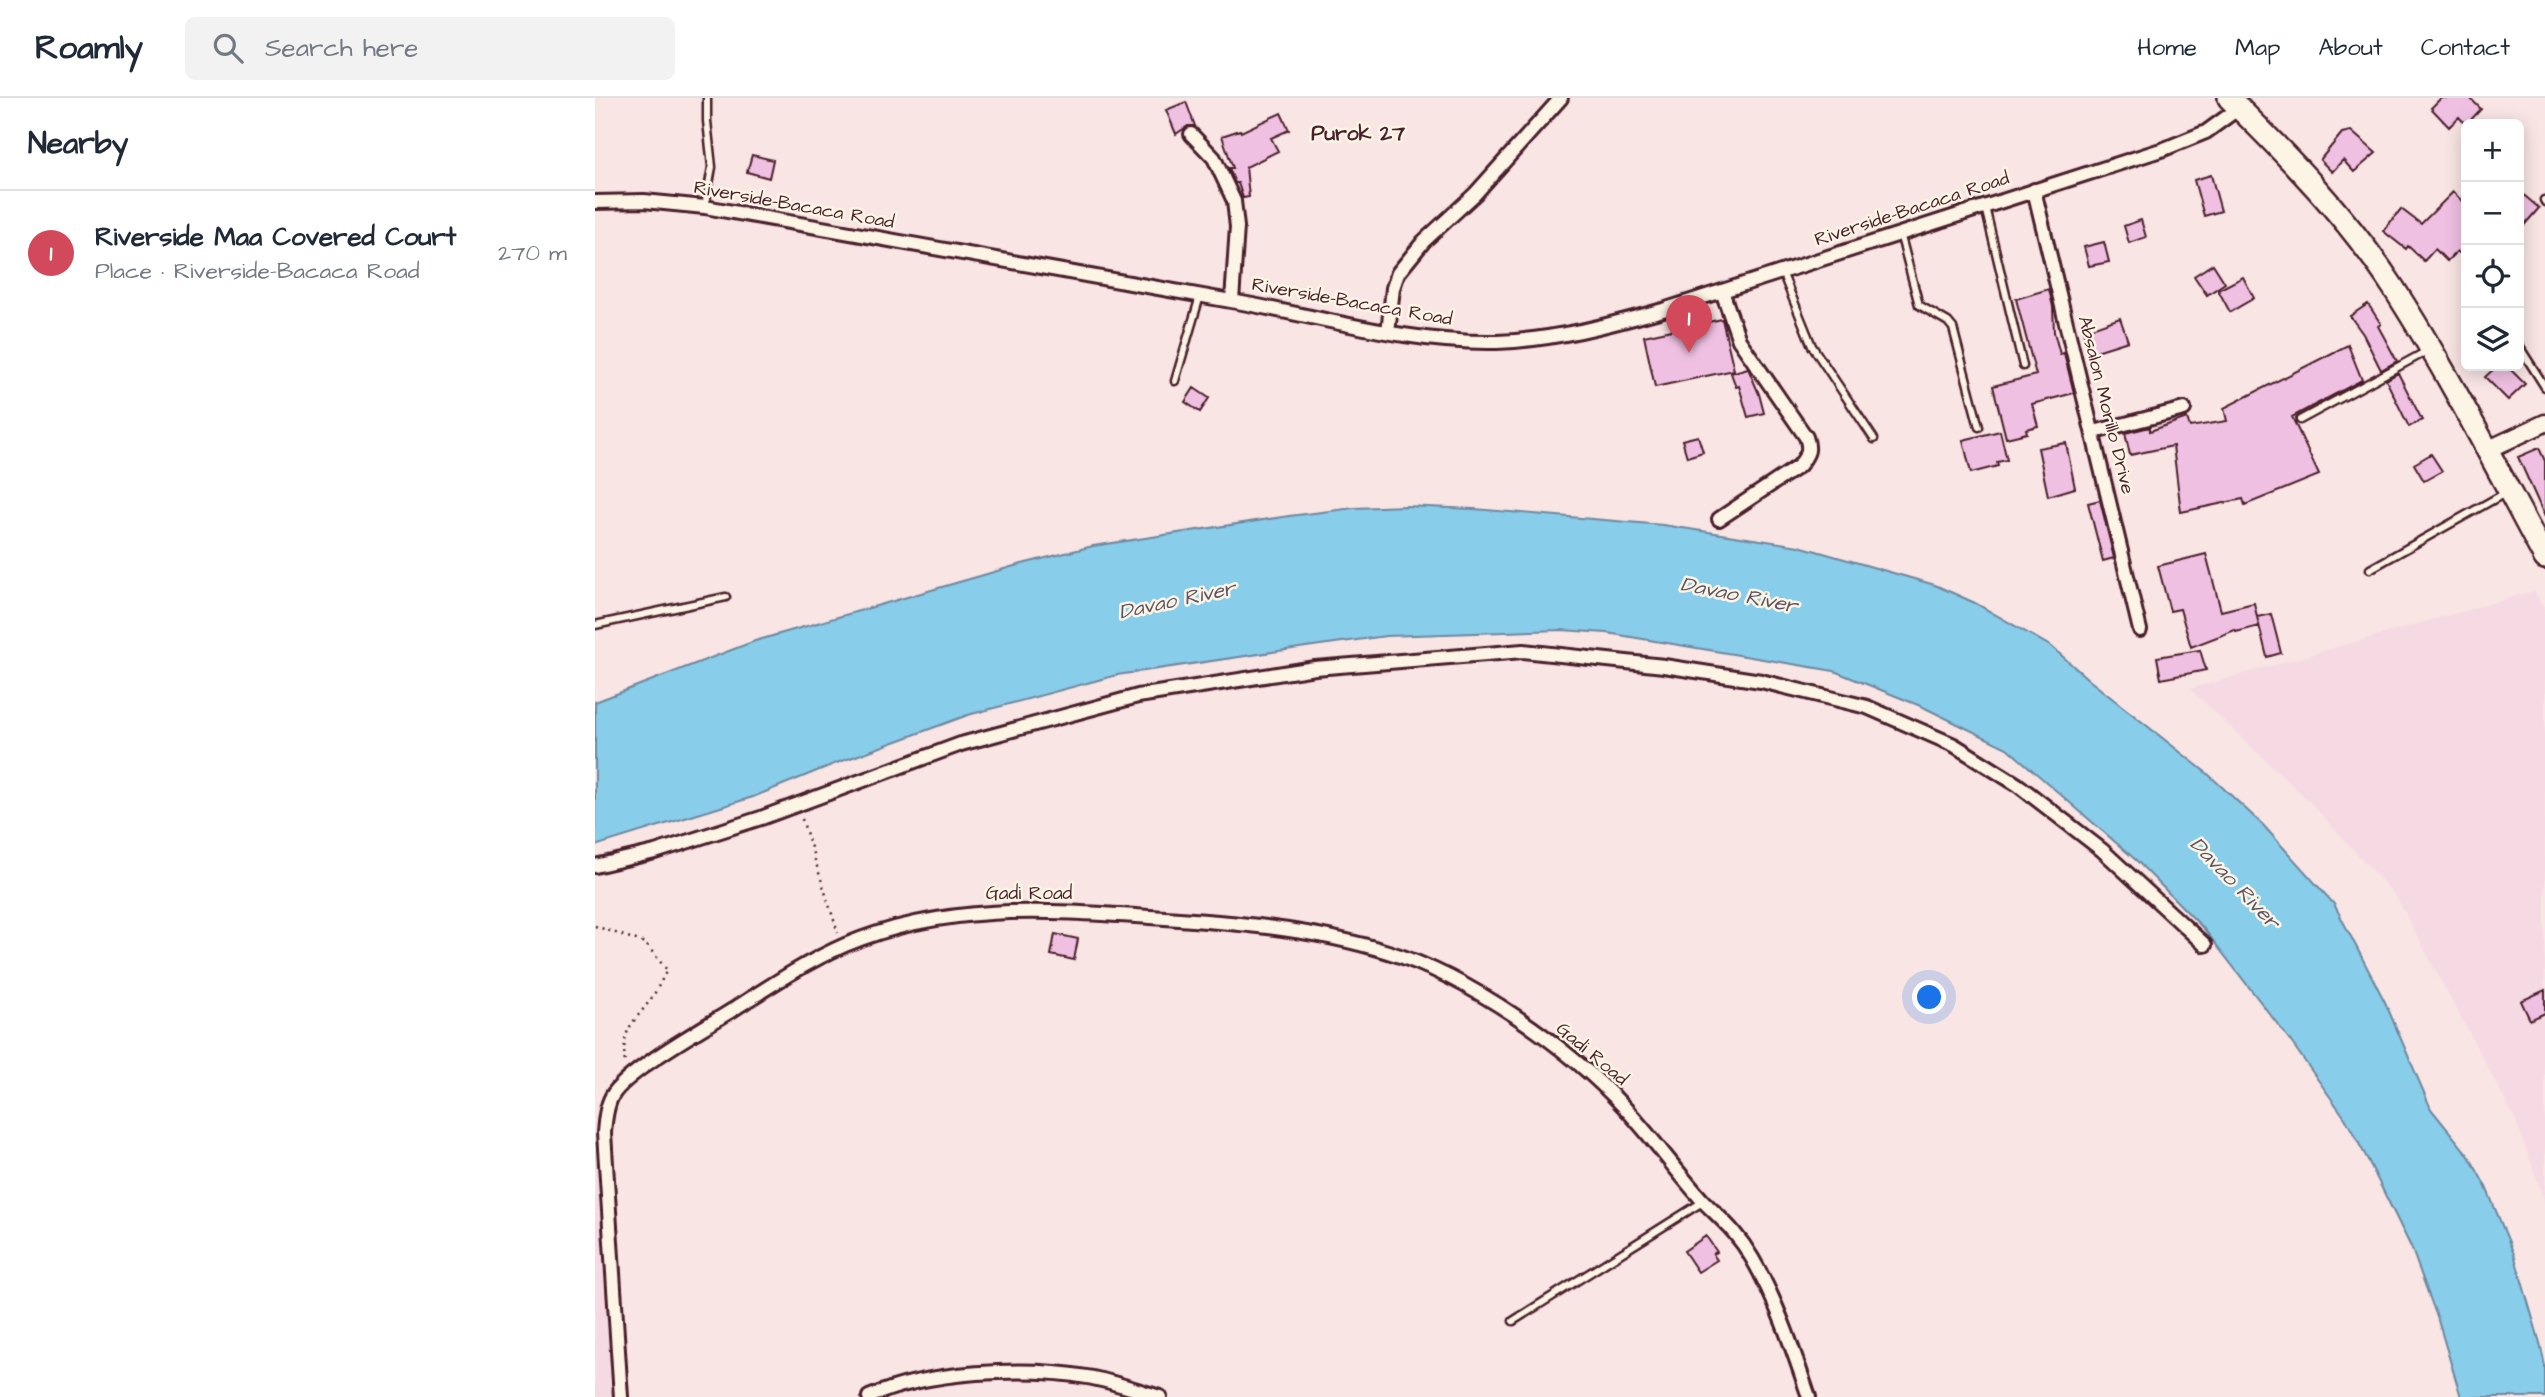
<!DOCTYPE html>
<meta charset="utf-8">
<style>
:root{--surface:#fff;--page:#f2f2f3;--text:#1f2937;--muted:#747a83;--line:#e0e1e3;--accent:#d1495b}
body{margin:0;font-family:"Architects Daughter",sans-serif;background:var(--page);color:var(--text)}
.controls{position:absolute;right:21px;top:21px;display:grid;overflow:hidden;border-radius:10px;box-shadow:0 4px 18px #0003}
.controls button{width:63px;height:63px;display:grid;place-items:center;padding:0;border:0;border-bottom:2px solid var(--line);background:var(--surface);color:var(--text);font:35px sans-serif}
.you{position:absolute;left:1335px;top:900px;width:24px;height:24px;margin:-18px;border:5px solid #fff;border-radius:50%;background:#1a73e8;box-shadow:0 0 0 10px #1a73e833}
.badge{display:grid;place-items:center;width:46px;height:46px;border-radius:50%;background:var(--accent);color:#fff;font-size:23px;font-weight:700}
.pin{position:absolute;translate:-50% -58px;filter:drop-shadow(0 2px 4px #0008)}
.pin::after{content:'';position:absolute;top:37px;width:24px;height:21px;background:inherit;clip-path:polygon(0 0,100% 0,50% 100%)}
.list{margin:0;padding:0;list-style:none}
h2{display:flex;justify-content:space-between;align-items:center;height:91px;margin:0;padding:0 28px;font-size:30px}
h2 small{font-size:23px;font-weight:400;color:var(--muted)}
.list li{display:grid;grid-template-columns:46px 1fr auto;gap:21px;align-items:center;box-sizing:border-box;height:126px;padding:0 28px;border-top:2px solid var(--line)}
.list b{display:block;font-size:26px;white-space:nowrap}
.list p{margin:0;font-size:23px;white-space:nowrap;color:var(--muted)}
.list em{font-size:23px;font-style:normal;color:var(--muted)}
.icon{flex:none;width:38px;height:38px;fill:none;stroke:currentColor;stroke-width:2;stroke-linecap:round;stroke-linejoin:round}
.map{position:relative;flex:none;width:1950px;height:1299px;overflow:hidden}
header{display:flex;align-items:center;gap:42px;box-sizing:border-box;height:98px;padding:0 35px;background:var(--surface);border-bottom:2px solid var(--line)}
header strong{font-size:33px}
nav{display:flex;gap:38px;margin-inline-start:auto;font-size:24px}
.search{width:490px;height:63px;background:var(--page);display:flex;align-items:center;gap:18px;box-sizing:border-box;padding:0 24px;border-radius:10px;color:var(--muted);font-size:26px}
main{display:flex}
aside{flex:1;background:var(--surface)}
.map>svg:first-child{display:block}
.built{fill:#f6dae3}
.water{fill:#88cdea;stroke:#6f879e;stroke-width:2}
.building{fill:#f0c0e2;stroke:#4a1f2b;stroke-width:2}
.lines{fill:none;stroke-linecap:round;stroke-linejoin:round}
.service-casing{stroke:#4a1f2b;stroke-width:11}
.minor-casing{stroke:#4a1f2b;stroke-width:18}
.tertiary-casing{stroke:#4a1f2b;stroke-width:21}
.primary-casing{stroke:#4a1f2b;stroke-width:26}
.path{stroke:#4a1f2b;stroke-width:2.5;stroke-dasharray:2 5;stroke-linecap:butt}
.service{stroke:#fcf5e5;stroke-width:6}
.minor{stroke:#fcf5e5;stroke-width:12}
.tertiary{stroke:#fcf5e5;stroke-width:16}
.primary{stroke:#fcf5e5;stroke-width:21}
.labels{text-anchor:middle;dominant-baseline:central;stroke-width:5;stroke-linejoin:round;paint-order:stroke}
.street-label{font-size:19px;fill:#4a1f2b;stroke:#fcf5e5}
.neighbourhood-label{font-size:21px;font-weight:bold;fill:#4a1f2b;stroke:#fcf5e5}
.water-label{font-size:21px;font-style:italic;fill:#5d5364;stroke:#fcf5e5}
</style>
<header>
<strong>Roamly</strong>
<div class="search"><svg class="icon" aria-label="search" viewBox="0 0 24 24"><circle cx="10" cy="10" r="6"/><path d="M15 15l6 6"/></svg>Search here</div>
<nav><a>Home</a><a>Map</a><a>About</a><a>Contact</a></nav>
</header>
<main>
<aside>
<h2>Nearby<small></small></h2>
<ul class="list">
<li><span class="badge">1</span><div><b>Riverside Maa Covered Court</b><p>Place · Riverside-Bacaca Road</p></div><em>270 m</em></li>
</ul>
</aside>
<div class="map">
<svg width="1950" height="1299" viewBox="0 0 1950 1299">
<rect width="100%" height="100%" fill="#f8e5e4"/>
<filter id="ink" filterUnits="userSpaceOnUse"><feTurbulence type="fractalNoise" baseFrequency=".0143" numOctaves="2"/><feDisplacementMap in="SourceGraphic" scale="14" xChannelSelector="R" yChannelSelector="G"/><feConvolveMatrix kernelMatrix="1 2 1 2 8 2 1 2 1" color-interpolation-filters="sRGB"/></filter>
<g filter="url(#ink)">
<path class="built" d="M1939 493 1950 512V1104L1921 1023 1802 800 1715 704 1595 591Z
M0 1028 18 1299H0Z"/>
<path class="water" d="M810 408 879 411 1068 427 1204 448 1340 487 1380 505 1457 549 1494 582 1613 676 1668 727 1739 806 1790 904 1836 1011 1874 1058 1891 1089 1919 1156 1945 1245 1950 1268V1299H1866L1842 1219 1816 1149 1773 1062 1750 1020 1694 941 1609 831 1542 763 1412 650 1328 609 1239 573 1012 535 966 532 791 538 718 548 522 577 373 617 239 666 158 699 0 748V604L160 543 423 467 498 448 694 418 759 410Z"/>
<path class="building" d="M1846 0H1875L1886 11 1871 27 1864 19 1854 29 1836 10Z
M591 4 600 28H593L581 36 571 12Z
M686 15 694 32 676 40 683 53 651 69 654 99 648 100 643 85H640L634 70H638L627 38 645 32 646 34Z
M1756 33 1781 55 1759 74 1748 62 1737 74 1725 62 1747 35Z
M157 57 178 62 174 80 152 74Z
M1616 77 1626 113 1609 118 1599 82Z
M1924 93 1944 110 1924 133Z
M1858 94 1871 107V161L1862 153 1852 163 1840 151 1829 163 1813 148 1811 151 1788 133 1806 111 1826 126Z
M1546 122 1551 139 1534 145 1529 128Z
M1509 144 1514 164 1494 168 1489 149Z
M1618 166 1630 185 1612 197 1599 178Z
M1648 179 1659 200 1635 214 1623 192Z
M1454 191 1458 209 1459 234 1465 256 1469 255 1479 295 1437 306 1443 328 1431 331 1432 335 1411 340 1398 288 1441 277 1421 201Z
M1773 206 1786 226 1783 228 1802 263 1786 272 1768 236 1755 218Z
M1525 220 1533 243 1495 255 1488 233Z
M1127 221 1139 272 1060 289 1049 238Z
M1753 247 1767 282 1697 319 1724 377 1650 407 1648 401 1586 414 1578 348 1535 357 1530 335 1555 329V333L1592 320 1595 329 1632 323 1629 310Z
M1902 268H1912L1930 286 1913 302 1890 279Z
M1153 270 1164 296 1169 315 1153 319 1144 288 1141 289 1136 275Z
M1803 275 1827 322 1814 329 1791 282Z
M599 290 614 300 605 314 590 304Z
M1405 333 1412 362 1402 364 1403 368 1376 375 1368 342Z
M1103 338 1108 354 1092 359 1087 342Z
M1471 345 1480 390 1453 398 1443 350Z
M1944 350 1950 363V419L1923 359Z
M1836 356 1847 373 1829 383 1819 366Z
M1505 402 1519 460 1508 463 1493 405Z
M1611 456 1626 513 1659 505 1664 528 1641 534 1640 532 1596 549 1585 511 1575 513 1563 468Z
M1676 516 1686 555 1672 559 1662 519Z
M1605 552 1611 572 1566 581 1562 559Z
M460 836 483 841 479 862 456 857Z
M1950 892V915L1935 922 1926 903Z
M1111 1138 1122 1154 1118 1156 1122 1162 1103 1174 1089 1153Z"/>
<g class="lines">
<g class="service-casing">
<path id="service" d="M1949 102 1950 104
M110 109 117 69 112 23V0
M1390 109 1428 268
M1305 135 1324 207 1353 224 1358 230 1384 329
M1187 174 1217 248 1279 341
M1924 248 1950 289
M580 283 605 198
M1705 322 1834 252
M1775 471 1912 394
M0 527 131 499
M918 1223 1109 1103"/>
</g>
<g class="minor-casing">
<path id="minor" d="M596 36 619 60 639 103 642 129 637 203
M1439 92 1545 532
M0 104 49 103 110 109C286 142 461 172 636 203 724 218 812 246 902 244 959 242 1014 227 1068 212L1569 51 1611 34 1644 10
M793 234 798 190 803 175 829 143 880 96 966 0
M1499 334 1589 311
M1124 421 1204 368C1212 357 1216 353 1211 339L1144 242 1127 193
M0 768 60 754 166 720 366 646 543 598 720 570 928 553 1069 568 1166 583 1272 609 1359 647 1423 687 1507 752 1610 847
M26 1299 9 1035C10 1023 11 1009 17 998 31 973 112 928 139 911 175 888 211 864 250 847 349 805 450 812 555 819 634 824 716 830 793 854 874 879 973 948 1030 1010 1058 1040 1081 1073 1108 1103 1128 1123 1142 1134 1157 1160 1182 1203 1198 1252 1214 1299
M274 1299C331 1273 431 1268 492 1279 517 1283 541 1292 565 1299"/>
</g>
<g class="tertiary-casing">
<path id="tertiary" d="M1892 352 1950 325"/>
</g>
<g class="primary-casing">
<path id="primary" d="M1634 0C1693 58 1753 120 1798 189 1854 276 1901 369 1950 460"/>
</g>
<path class="path" d="M207 721 243 835
M0 828 50 845 72 872C67 881 62 892 56 901 38 926 26 930 30 965"/>
<use href="#service" class="service"/>
<use href="#minor" class="minor"/>
<use href="#tertiary" class="tertiary"/>
<use href="#primary" class="primary"/>
</g>
</g>
<g class="labels">
<g class="street-label">
<text transform="translate(199 107) rotate(10)">Riverside-Bacaca Road</text>
<text transform="translate(1317 111) rotate(-18)">Riverside-Bacaca Road</text>
<text transform="translate(757 204) rotate(10)">Riverside-Bacaca Road</text>
<text transform="translate(1511 307) rotate(76)">Absalon Morillo Drive</text>
<text x="434" y="795">Gadi Road</text>
<text transform="translate(997 956) rotate(40)">Gadi Road</text>
</g>
<g class="neighbourhood-label">
<text x="763" y="35">Purok 27</text>
</g>
<g class="water-label">
<text transform="translate(1144 497) rotate(11)">Davao River</text>
<text transform="translate(582 502) rotate(-12)">Davao River</text>
<text transform="translate(1640 785) rotate(46)">Davao River</text>
</g>
</g>
</svg>
<div class="controls">
<button>+</button>
<button>−</button>
<button><svg class="icon" aria-label="locate" viewBox="0 0 24 24"><circle cx="12" cy="12" r="6"/><path d="M12 2v4M12 18v4M2 12h4M18 12h4"/></svg></button>
<button><svg class="icon" aria-label="layers" viewBox="0 0 24 24"><path d="M12 4l9 5-9 5-9-5zM3 14l9 5 9-5"/></svg></button>
</div>
<div class="you"></div>
<div class="pin badge" style="left:1094px;top:255px">1</div>
</div>
</main>
